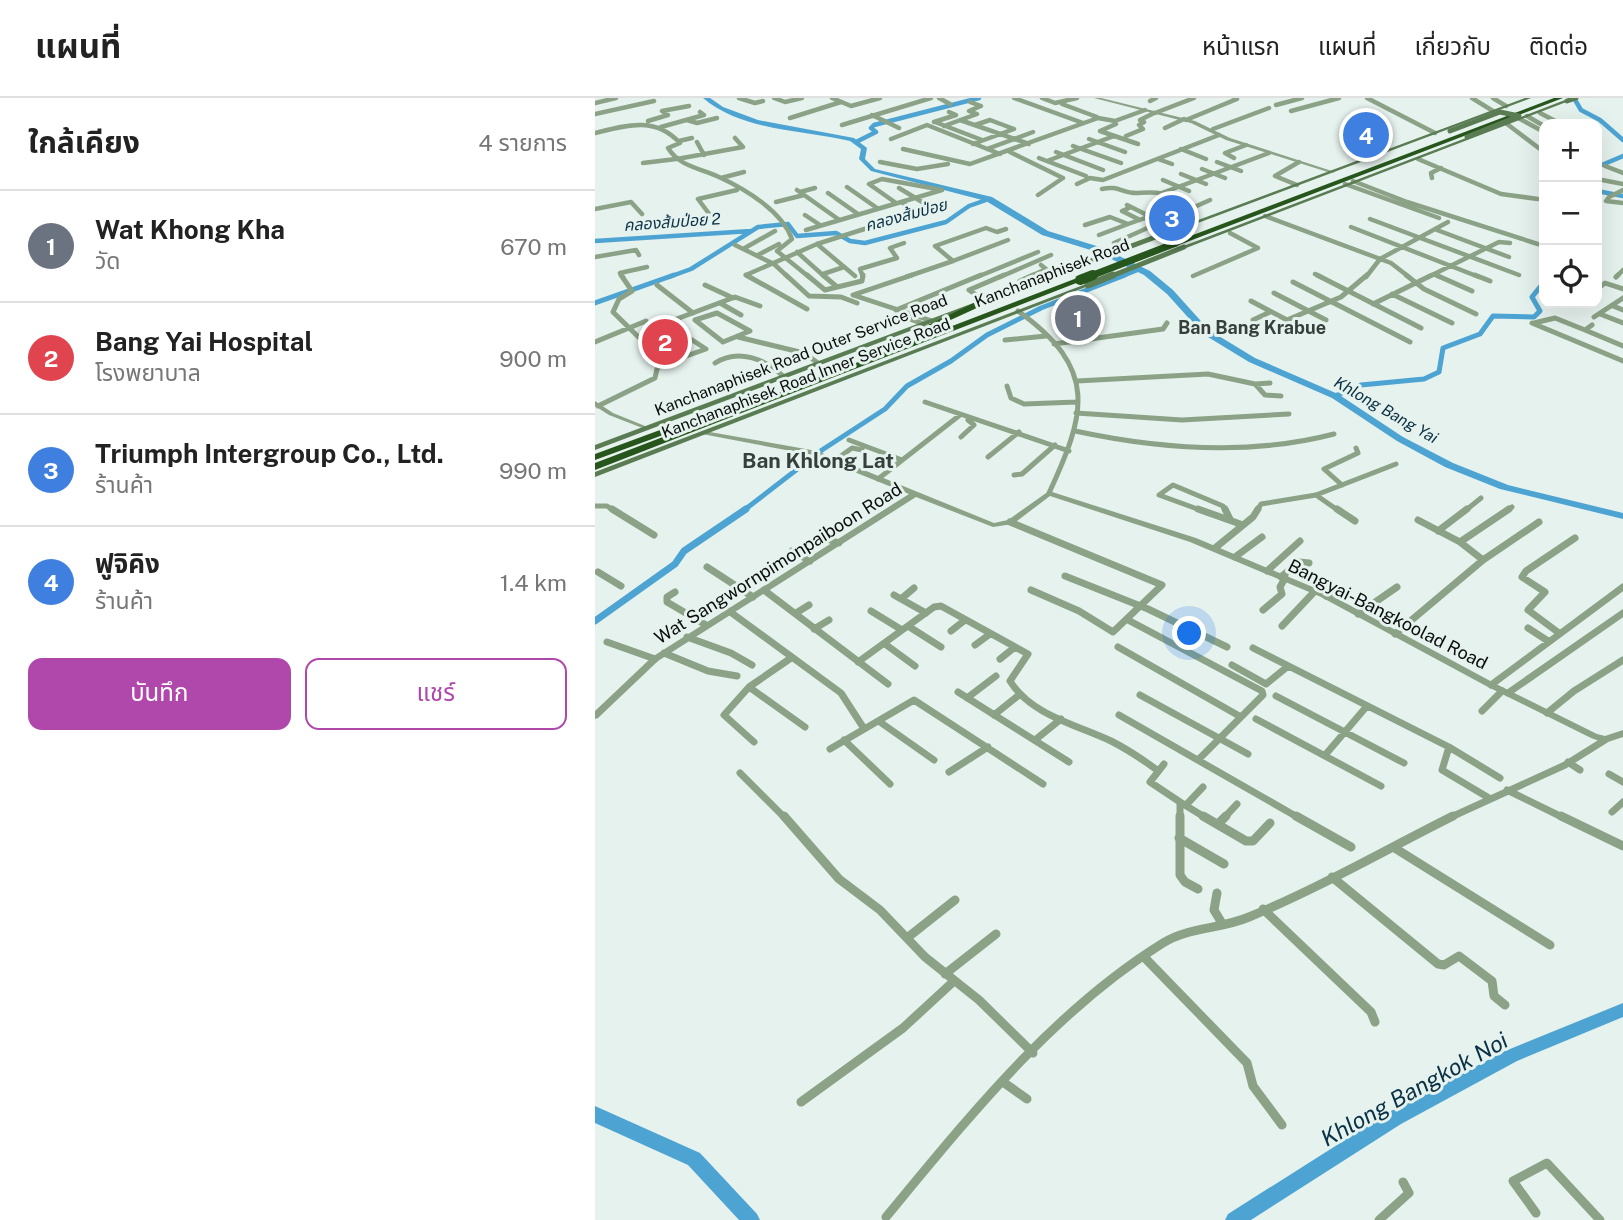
<!DOCTYPE html>
<html lang="th">
<meta charset="utf-8">
<style>
:root{--surface:#fff;--page:#f2f2f2;--text:#222;--muted:#767676;--line:#e0e0e0;--accent:#b048ac}
body{margin:0;font-family:"Public Sans","Noto Sans Thai",sans-serif;background:var(--page);color:var(--text)}
.controls{position:absolute;right:21px;top:21px;display:grid;overflow:hidden;border-radius:14px;box-shadow:0 7px 28px #0002}
.controls button{width:63px;height:63px;display:grid;place-items:center;padding:0;border:0;border-bottom:2px solid var(--line);background:var(--surface);color:var(--text);font:35px sans-serif}
.you{position:absolute;left:595px;top:536px;width:24px;height:24px;margin:-18px;border:5px solid #fff;border-radius:50%;background:#1a73e8;box-shadow:0 0 0 10px #1a73e833}
.badge{display:grid;place-items:center;width:46px;height:46px;border-radius:50%;background:var(--accent);color:#fff;font-size:23px;font-weight:700}
.pin{position:absolute;translate:-50% -50%;border:4px solid #fff;box-shadow:0 2px 7px #0006}
.list{margin:0;padding:0;list-style:none}
h2{display:flex;justify-content:space-between;align-items:center;height:91px;margin:0;padding:0 28px;font-size:30px}
h2 small{font-size:23px;font-weight:400;color:var(--muted)}
.list li{display:grid;grid-template-columns:46px 1fr auto;gap:21px;align-items:center;box-sizing:border-box;height:112px;padding:0 28px;border-top:2px solid var(--line)}
.list b{display:block;font-size:26px;white-space:nowrap}
.list p{margin:0;font-size:23px;white-space:nowrap;color:var(--muted)}
.list em{font-size:23px;font-style:normal;color:var(--muted)}
.actions{display:flex;gap:14px;padding:21px 28px}
.actions a{flex:1;padding:16px 0;border:2px solid var(--accent);border-radius:14px;text-align:center;font-size:24px;color:var(--accent)}
.actions .main{background:var(--accent);color:#fff}
.icon{flex:none;width:38px;height:38px;fill:none;stroke:currentColor;stroke-width:2;stroke-linecap:round;stroke-linejoin:round}
.map{position:relative;flex:none;width:1028px;height:1122px;overflow:hidden}
header{display:flex;align-items:center;gap:42px;box-sizing:border-box;height:98px;padding:0 35px;background:var(--surface);border-bottom:2px solid var(--line)}
header strong{font-size:33px}
nav{display:flex;gap:38px;margin-inline-start:auto;font-size:24px}
main{display:flex}
aside{flex:1;background:var(--surface)}
.map>svg:first-child{display:block}
.lines{fill:none;stroke-linecap:round;stroke-linejoin:round}
.canal-far2{stroke:#4da4d2;stroke-width:4.5}
.canal-far1{stroke:#4da4d2;stroke-width:5}
.canal{stroke:#4da4d2;stroke-width:7}
.river{fill:#4da4d2;fill-rule:evenodd}
.minor-far3{stroke:#8ba286;stroke-width:4.5}
.minor-far2{stroke:#8ba286;stroke-width:5}
.minor-far1{stroke:#8ba286;stroke-width:7}
.minor{stroke:#8ba286;stroke-width:9}
.tertiary{fill:#8ba286;fill-rule:evenodd}
.secondary{fill:#5a7c53;fill-rule:evenodd}
.trunk{fill:#27561c;fill-rule:evenodd}
.secondary-bridge-far1{stroke:#5a7c53;stroke-width:5}
.secondary-bridge{stroke:#5a7c53;stroke-width:7}
.trunk-bridge-far1{stroke:#27561c;stroke-width:7}
.trunk-bridge{stroke:#27561c;stroke-width:10}
.labels{text-anchor:middle;dominant-baseline:central;stroke-width:6;stroke-linejoin:round;paint-order:stroke}
.far-water-label{font-size:16px;font-style:italic;fill:#0a3145;stroke:#e6f2ee}
.far-street-label{font-size:16px;fill:#0a0e0c;stroke:#e6f2ee}
.far-quarter-label{font-size:18px;font-weight:bold;fill:#353f3c;stroke:#e6f2ee}
.street-label{font-size:18px;fill:#0a0e0c;stroke:#e6f2ee}
.quarter-label{font-size:21px;font-weight:bold;fill:#353f3c;stroke:#e6f2ee}
.near-water-label{font-size:23px;font-style:italic;fill:#0a3145;stroke:#e6f2ee}
</style>
<header>
<strong>แผนที่</strong>
<nav><a>หน้าแรก</a><a>แผนที่</a><a>เกี่ยวกับ</a><a>ติดต่อ</a></nav>
</header>
<main>
<aside>
<h2>ใกล้เคียง<small>4 รายการ</small></h2>
<ul class="list">
<li><span class="badge" style="background:#6b7280">1</span><div><b>Wat Khong Kha</b><p>วัด</p></div><em>670 m</em></li>
<li><span class="badge" style="background:#e0444e">2</span><div><b>Bang Yai Hospital</b><p>โรงพยาบาล</p></div><em>900 m</em></li>
<li><span class="badge" style="background:#3f7fe0">3</span><div><b>Triumph Intergroup Co., Ltd.</b><p>ร้านค้า</p></div><em>990 m</em></li>
<li><span class="badge" style="background:#3f7fe0">4</span><div><b>ฟูจิคิง</b><p>ร้านค้า</p></div><em>1.4 km</em></li>
</ul>
<div class="actions"><a class="main">บันทึก</a><a>แชร์</a></div>
</aside>
<div class="map">
<svg width="1028" height="1122" viewBox="0 0 1028 1122">
<rect width="100%" height="100%" fill="#e6f2ee"/>
<g class="lines">
<path class="canal-far2" d="M979 0 986 12 1005 22 1028 42
M261 44 281 34 276 30 279 27 384 0
M1002 69 1028 58
M1002 93 1028 98
M1002 128V132
M0 143 156 133
M74 179 96 171 163 129 193 126 202 138 241 135 255 143 270 145 351 124 374 108 394 101
M525 179 545 171"/>
<path class="canal-far1" d="M0 205 79 177
M740 298 766 287 829 281 844 274 848 250 885 236 898 218 939 219 945 213 937 199 949 184
M148 413 227 352 290 311 312 288 356 263 392 237 446 210 530 177"/>
<path class="canal" d="M0 523 80 466 89 453 151 411"/>
<path class="river" d="M108 0H115L128 9 163 22 259 40 272 50 270 61 280 71 397 99 453 133 508 150 555 173 578 192 614 232 660 260 743 296 808 339 858 365 913 387 1028 415V421L905 391 850 369 802 343 737 300 654 264 608 236 572 196 549 177 502 154 447 137 391 103 276 73 264 61 266 51 255 43C206 32 147 33 108 0Z
M1028 905V919L922 963 806 1026 656 1122H630L633 1116 794 1014 910 953Z
M0 1008 105 1055 162 1116 165 1122H144L93 1067 0 1025Z"/>
<path class="minor-far3" d="M144 0 160 5 168 3
M179 0 190 4 207 0
M237 0 256 8 285 0
M344 0 355 6
M419 0 488 25
M447 0 460 5 482 0
M772 0 840 35
M877 0 898 13
M898 0 911 8
M555 3 561 0
M0 5 21 0
M467 6 502 19
M681 7 707 0
M696 13 744 0
M560 15 599 0
M945 15 966 26
M0 16 59 3
M277 17 304 30
M932 18 949 28
M195 20 246 4
M925 21 949 34
M92 22 102 25 122 20
M365 22 434 46
M591 22 642 1 639 0
M53 23 73 17 67 13 94 8
M339 24 361 17 354 14
M340 24 387 42
M521 26 505 33 543 46
M912 26 949 54
M987 26 993 25
M247 27 336 0
M349 28 382 16 374 13 386 8 375 4
M66 29 109 17 105 14
M570 30 589 21
M618 31 674 10
M0 35C32 27 60 18 85 45L73 50C85 69 105 70 124 79 150 91 187 113 197 141L182 153 214 179
M531 38 548 31 544 27 549 24 545 22 559 15
M296 41 332 27 405 56
M494 41 530 54
M84 43 97 40
M102 44 109 57
M378 46 419 31 395 22 380 27
M478 48 526 65
M308 51 375 66 503 20 520 23 550 12
M392 51 438 34
M586 51 611 61
M415 54 468 80 443 97
M461 54 508 72
M444 60 491 78
M639 60 630 55 651 47
M82 61 148 49 140 40
M563 61 577 66
M823 61 906 96 943 101
M452 63 519 38
M285 64 322 71 353 66
M622 64 646 73
M48 65 81 61
M1010 68 1028 75
M607 71 630 80
M586 76 611 86
M126 80 149 74
M837 80 836 75 846 70
M1002 81 1028 86
M568 82 594 93
M758 83 812 104 949 148
M482 86 495 80 508 82 624 37
M750 86 844 120
M702 87 680 78 704 64
M252 89 282 110
M304 90 337 110
M507 91C523 87 527 95 541 95 560 94 561 93 580 101
M202 92 243 121
M205 94 220 90
M233 95 263 116
M567 95 674 55
M1014 99 1011 103 1028 105
M1014 99 1028 92
M181 104 209 97
M301 105 274 86 287 81 347 92
M532 107 554 118 551 120
M534 110 527 113 545 122
M0 111 36 104 47 116
M115 117 103 101 142 92
M210 117 225 127
M670 118 796 165 814 179
M775 121 924 177
M490 127 515 119 533 126 550 120 572 131
M756 129 884 179
M211 132 347 92
M842 132 914 159
M504 137 533 126
M519 145 615 102
M222 146 260 178
M140 147 179 166 193 179
M148 151 180 133
M202 154 230 179
M163 157 184 146
M0 159 41 152 44 157
M358 163 413 142
M228 176 249 169
M720 176 726 179
M839 176 845 179
M598 178 663 150 635 135
M28 179 25 175 52 169
M154 179 151 177 222 146 320 115 307 104
M268 179 265 171 302 160 295 150 309 145
M311 179 358 163 340 148 391 130 402 134 411 131
M382 179 443 154
M405 179 456 157
M434 179 451 171 446 167
M771 179 785 161 853 124
M833 179 904 144 915 145
M1021 179 1028 172"/>
<path class="minor-far2" d="M151 177 212 211
M191 177 214 198 246 199 262 205
M212 177 230 192 267 183 268 177
M228 177 241 188
M317 177 258 197 337 223
M722 177 826 230
M811 177 829 191 881 216
M841 177 877 193
M880 177 895 183
M1021 179 1023 177
M698 184 815 244
M62 187 98 215
M110 187 138 200
M430 189 425 183 438 177
M1002 191 1010 185 1028 191
M679 195 731 222
M797 196 857 225
M390 203 374 192 409 177
M656 203 692 222 746 199 772 177
M125 205 146 217
M778 206 837 177
M1018 208 1028 212
M301 212 386 177
M423 213C504 271 491 315 454 395
M122 215 155 233 128 244 100 222Z
M1005 216 1028 225
M306 218 329 226
M999 219 1028 200
M937 225 1028 263
M939 225 960 220 990 232
M659 226 658 222 675 214
M997 227 990 232 1028 248
M143 239 209 255 223 265
M410 242 451 238
M0 244 51 223
M459 246 568 231 572 225
M120 265C143 250 171 261 189 279
M66 267 111 251 71 225 140 199 165 208
M482 283 613 276 660 286 675 285
M661 287 670 297 686 298
M412 288 416 300 429 306 482 304
M330 304 474 353
M3 308 60 280 62 271 69 264 18 214 24 201 37 193 26 177
M481 315 587 322 694 316
M480 333C564 351 655 358 739 336
M366 339 379 327 373 322
M254 342 307 362
M393 359 424 334
M239 363 257 350 267 352
M419 377 427 376 460 347
M283 381 365 317
M747 387 729 371 763 355 761 350
M291 397 302 388
M721 397 744 413
M0 408H12L19 413
M608 413 564 397 578 387 628 408 630 413
M662 413 666 406 721 397 801 366
M870 413 886 400
M912 413 917 409"/>
<path class="minor-far1" d="M17 411 59 437
M603 411 648 427
M630 411 635 421
M742 411 760 423
M823 422 865 444 888 462
M415 424 567 487 518 534 484 513 436 492
M843 433 872 411
M221 443 226 439 244 445
M865 444 914 411
M620 450 658 419 663 411
M197 453 215 463
M640 459 667 439
M112 469 158 499
M672 473 705 443
M3 474 26 488
M470 478 553 511 632 549
M686 479 704 464 714 465
M169 492 293 586
M80 494 72 499V504L111 527
M299 497 331 515
M731 498 742 489
M306 501 319 490
M668 512 687 496 685 489 690 480
M134 513 246 595 268 629
M276 513 307 532
M201 515 214 507
M763 516 802 489
M533 522 667 593 668 597 603 662
M313 528 346 549
M687 528 720 493
M933 530 953 543
M219 531 234 522
M356 533 370 522
M964 535 933 512 950 494 927 479 931 473 980 440
M800 536 888 462 944 424
M92 539 136 555 157 567
M12 544 60 561
M290 546 320 568
M380 547 395 536
M523 549 646 619
M658 550 854 649 847 672 894 700
M69 555 113 573 142 578
M405 561 420 549
M263 564 339 509 346 508 433 556 415 583C436 617 482 627 516 643 532 651 547 661 562 672
M637 567 671 586 692 569
M896 587 1028 489
M154 589 210 629
M363 594 474 664
M913 595 1028 515
M545 597 653 656
M681 598 809 665
M372 600 401 578
M887 613 907 593
M952 615 979 593 1028 562
M399 617 424 597
M524 617 704 720
M661 621 786 688
M285 624 339 662
M249 642 295 686
M440 642 466 621
M159 644 129 617 154 589 196 560
M854 649 905 680
M235 651 319 602 448 686
M731 656 772 608
M973 664 985 672
M569 666 555 684 585 704V720
M354 674 393 649
M145 675 190 720
M1014 676 1028 684
M912 692 969 720
M585 704 611 720
M591 707 608 689
M1017 714 1028 704
M629 720 642 706
M854 720 970 667 1010 642"/>
<path class="minor" d="M189 718 244 781 285 812 330 859 384 902 438 955
M585 718V777L590 784 603 791
M608 718 651 743H658L675 725
M701 718 756 749
M966 718 1028 748
M624 725 631 718
M584 740 629 766
M798 749 955 847
M737 779 843 866 849 867 864 858 897 883 899 898 910 907
M622 795 619 812 628 827
M668 811 776 914 780 924
M312 840 360 802
M550 860 652 965 658 988 687 1027
M350 876 401 836
M408 984 432 1001
M206 1004 308 930 359 883
M941 1115 918 1083 952 1065 1005 1122
M291 1119C373 1020 458 913 568 845 594 829 626 831 654 819 724 790 790 752 858 718
M784 1122 814 1095 808 1084"/>
<path class="tertiary" d="M499 0H506L600 23 635 40 740 74 736 75 631 42 596 25Z
M0 303 18 315 55 330 54 331H50L14 317 0 308Z
M109 333 222 353 399 425 413 422 454 393 601 440 732 495 899 585 1002 636 1010 638 1028 632V639L1010 645 996 640 893 589 726 499 595 444 455 398 418 426 398 429 321 399 63 563 3 620 0 621V613L57 559 314 396 217 357 107 336V334Z"/>
<path class="secondary" d="M930 0H936L568 138 563 137Z
M970 2 974 3 591 150 586 149Z
M469 171 471 172V174L0 352V347Z
M491 186 496 187 0 379V374Z"/>
<path class="trunk" d="M959 0H968L584 147 577 145Z
M482 180 489 182 0 372V365Z
M381 204 385 207 384 209 325 236 318 234Z
M65 332 70 335 68 337 0 362V356Z"/>
<path class="secondary-bridge-far1" d="M972 3 981 0
M855 33 905 14 924 18 872 39
M469 173 566 137
M514 179 589 149"/>
<path class="secondary-bridge" d="M493 187 518 177"/>
<path class="trunk-bridge-far1" d="M493 179 581 145"/>
<path class="trunk-bridge" d="M485 182 498 177"/>
</g>
<g class="labels">
<g class="far-water-label">
<text transform="translate(311 117) rotate(-15)">คลองส้มป่อย</text>
<text transform="translate(77 124) rotate(-4)">คลองส้มป่อย 2</text>
<text transform="translate(791 312) rotate(30)">Khlong Bang Yai</text>
</g>
<g class="far-street-label">
<text transform="translate(457 175) rotate(-21)">Kanchanaphisek Road</text>
<text transform="translate(206 257) rotate(-21)">Kanchanaphisek Road Outer Service Road</text>
<text transform="translate(211 280) rotate(-21)">Kanchanaphisek Road Inner Service Road</text>
</g>
<g class="far-quarter-label">
<text x="657" y="229">Ban Bang Krabue</text>
</g>
<g class="street-label">
<text transform="translate(183 465) rotate(-32)">Wat Sangwornpimonpaiboon Road</text>
<text transform="translate(793 516) rotate(27)">Bangyai-Bangkoolad Road</text>
</g>
<g class="quarter-label">
<text x="223" y="362">Ban Khlong Lat</text>
</g>
<g class="near-water-label">
<text transform="translate(819 991) rotate(-29)">Khlong Bangkok Noi</text>
</g>
</g>
</svg>
<div class="controls">
<button>+</button>
<button>−</button>
<button><svg class="icon" aria-label="locate" viewBox="0 0 24 24"><circle cx="12" cy="12" r="6"/><path d="M12 2v4M12 18v4M2 12h4M18 12h4"/></svg></button>
</div>
<div class="you"></div>
<div class="pin badge" style="left:483px;top:220px;background:#6b7280">1</div>
<div class="pin badge" style="left:70px;top:244px;background:#e0444e">2</div>
<div class="pin badge" style="left:577px;top:120px;background:#3f7fe0">3</div>
<div class="pin badge" style="left:771px;top:37px;background:#3f7fe0">4</div>
</div>
</main>
